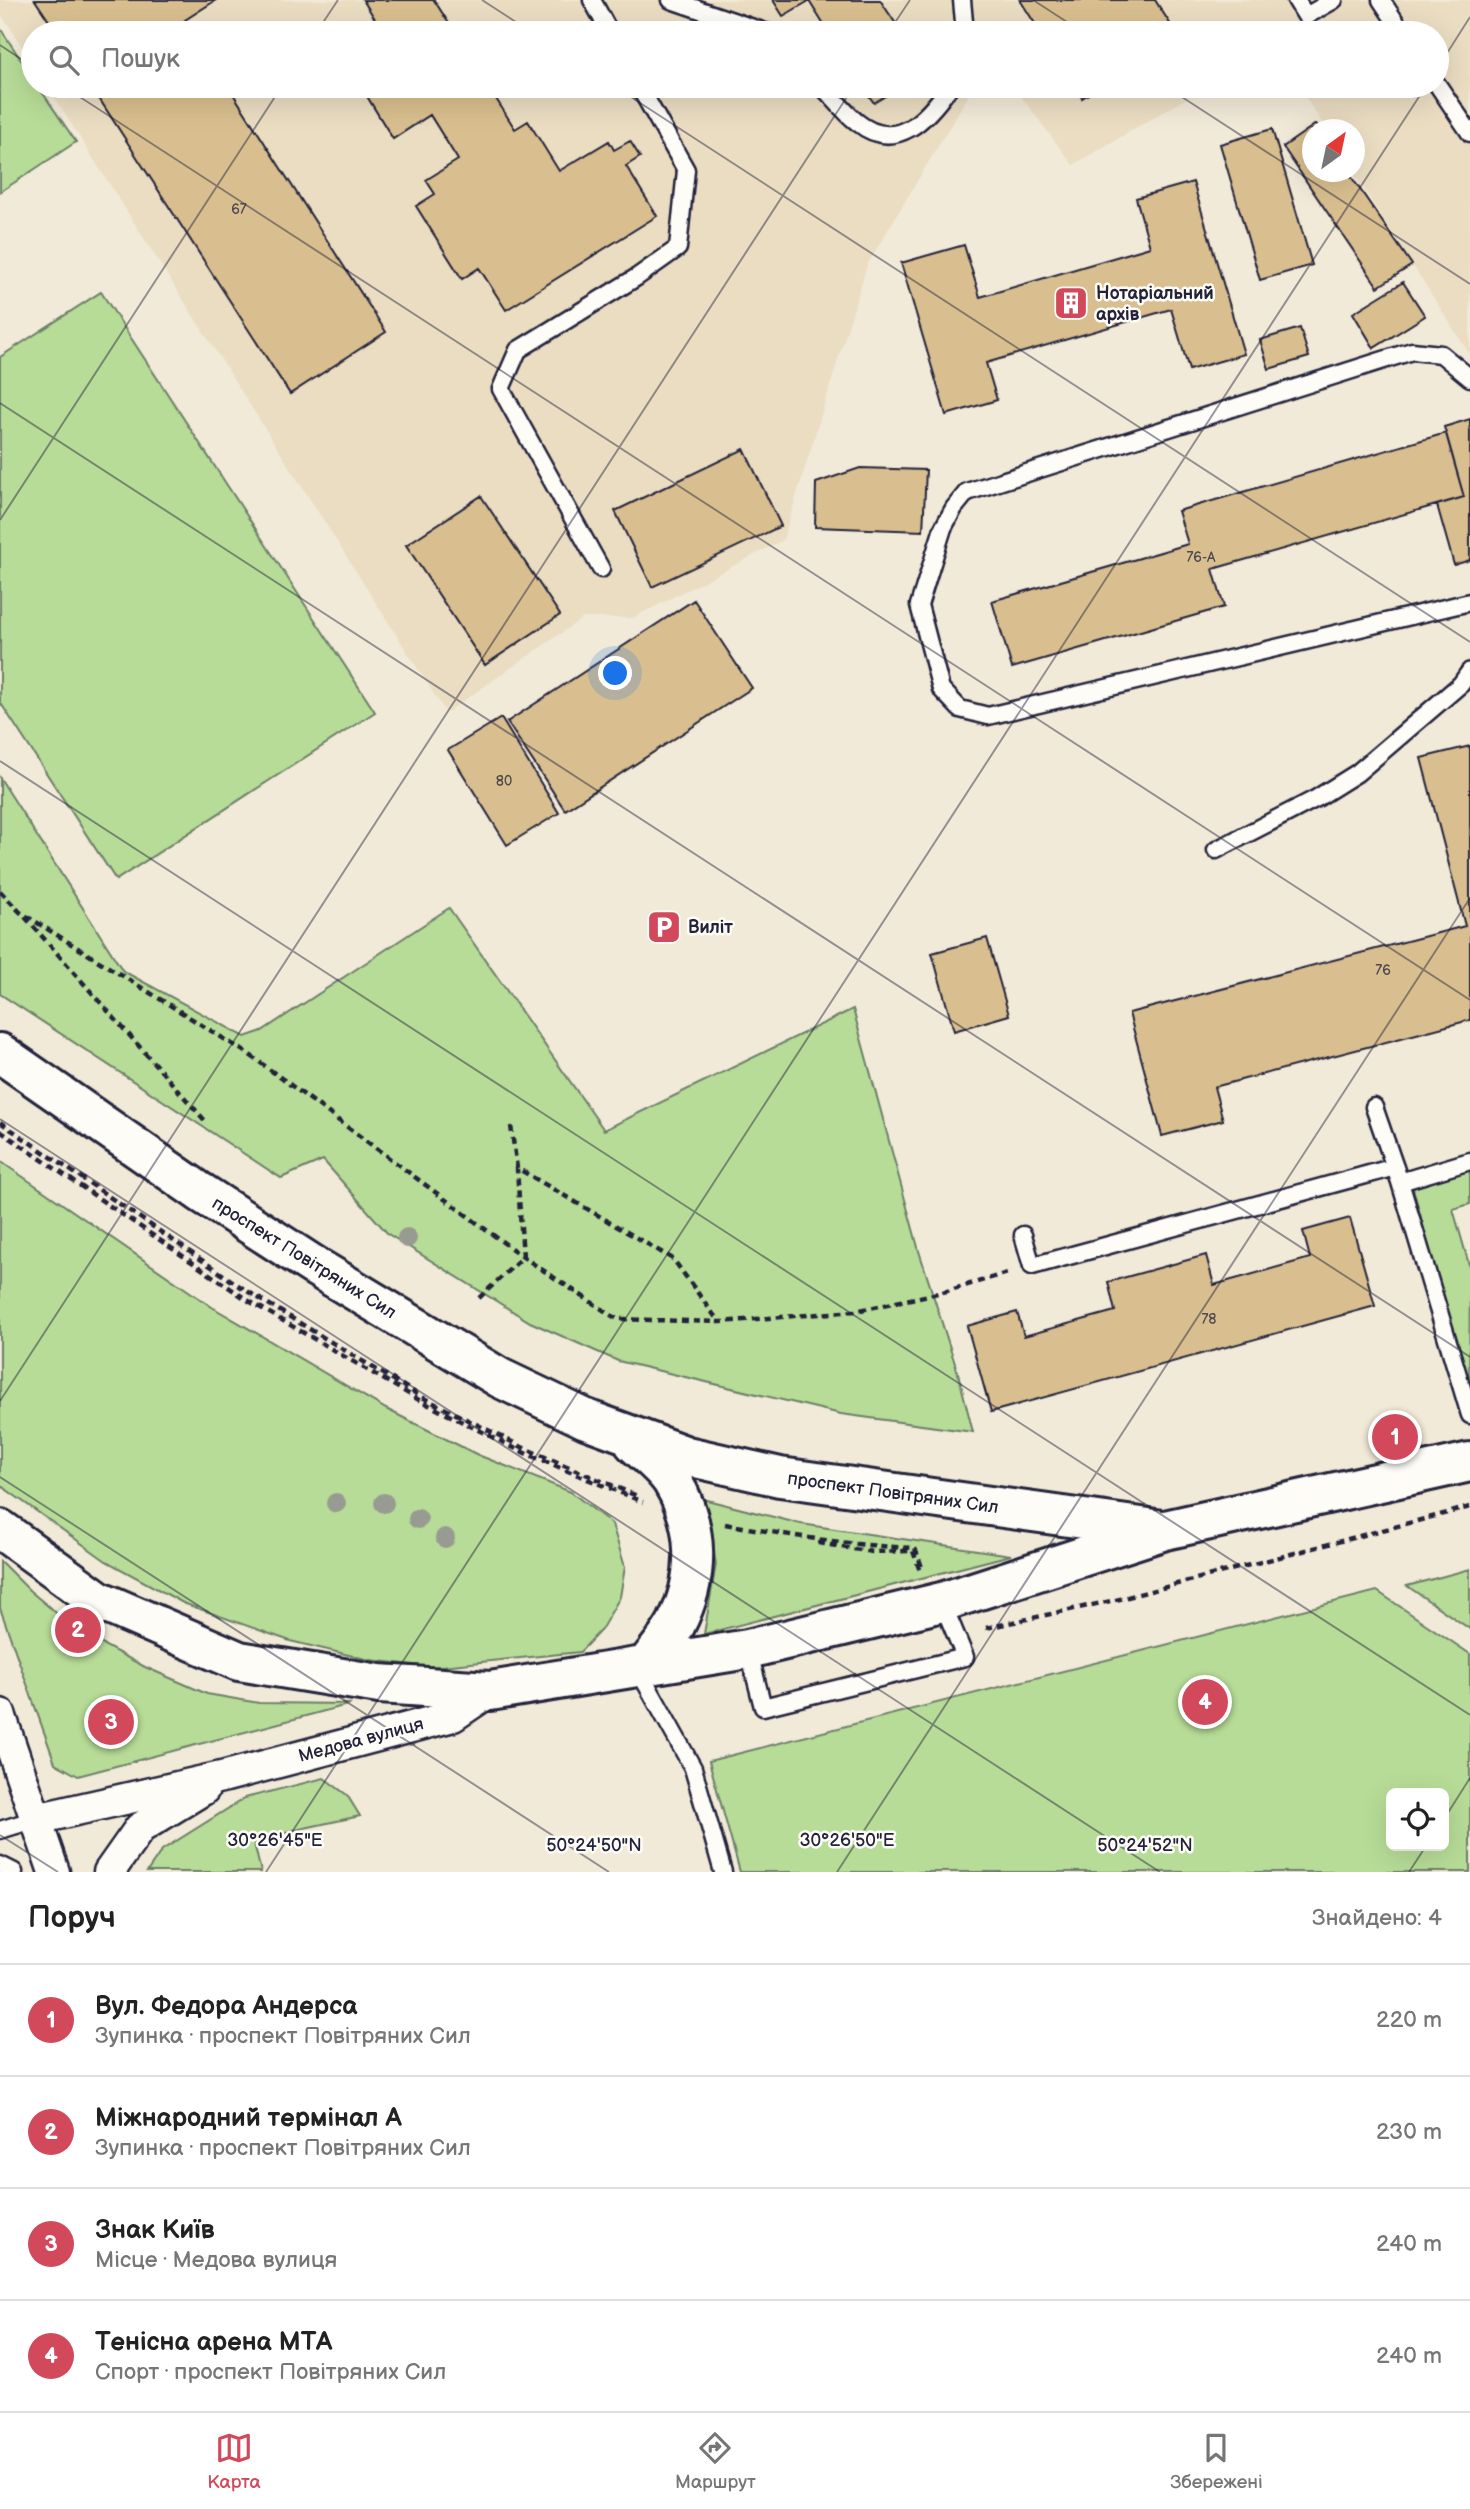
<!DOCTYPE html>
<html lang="uk">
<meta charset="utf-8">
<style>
:root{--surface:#fff;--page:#f2f2f2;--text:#222;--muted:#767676;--line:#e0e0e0;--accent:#d1495b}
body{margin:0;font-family:"Balsamiq Sans",sans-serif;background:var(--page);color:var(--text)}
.controls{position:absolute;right:21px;bottom:21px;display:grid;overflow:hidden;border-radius:10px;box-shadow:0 7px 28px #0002}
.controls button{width:63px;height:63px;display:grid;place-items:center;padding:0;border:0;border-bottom:2px solid var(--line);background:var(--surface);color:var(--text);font:35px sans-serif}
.compass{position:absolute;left:1302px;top:119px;width:63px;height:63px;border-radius:50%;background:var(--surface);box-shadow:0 7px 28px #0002;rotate:33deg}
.you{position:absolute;left:616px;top:674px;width:24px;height:24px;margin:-18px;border:5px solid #fff;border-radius:50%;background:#1a73e8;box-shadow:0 0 0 10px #1a73e833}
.badge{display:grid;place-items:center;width:46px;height:46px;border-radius:50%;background:var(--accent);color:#fff;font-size:23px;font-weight:700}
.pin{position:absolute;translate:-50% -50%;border:4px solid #fff;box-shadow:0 2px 7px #0006}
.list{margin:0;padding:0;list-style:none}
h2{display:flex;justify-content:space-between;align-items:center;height:91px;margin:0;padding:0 28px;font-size:30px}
h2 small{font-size:23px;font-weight:400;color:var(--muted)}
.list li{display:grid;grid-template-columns:46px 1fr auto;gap:21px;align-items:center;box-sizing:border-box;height:112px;padding:0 28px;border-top:2px solid var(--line)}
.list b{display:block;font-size:26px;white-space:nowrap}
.list p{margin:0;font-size:23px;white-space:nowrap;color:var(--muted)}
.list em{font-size:23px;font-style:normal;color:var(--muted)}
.icon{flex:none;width:38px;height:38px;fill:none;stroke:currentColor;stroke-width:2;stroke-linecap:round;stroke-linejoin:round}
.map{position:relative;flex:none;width:1470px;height:1872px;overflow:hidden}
.search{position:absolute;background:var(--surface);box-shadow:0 7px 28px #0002;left:21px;right:21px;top:21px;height:77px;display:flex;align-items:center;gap:18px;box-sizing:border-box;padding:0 24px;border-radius:38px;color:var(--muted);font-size:26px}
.sheet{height:539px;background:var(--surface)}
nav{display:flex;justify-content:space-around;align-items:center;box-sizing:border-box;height:98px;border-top:2px solid var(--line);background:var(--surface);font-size:19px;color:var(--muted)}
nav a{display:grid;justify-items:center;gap:4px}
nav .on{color:var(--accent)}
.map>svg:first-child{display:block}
.built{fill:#eaddc2}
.green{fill:#b7dc97;stroke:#6c7f69;stroke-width:2;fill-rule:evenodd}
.building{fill:#d9bf8f;stroke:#22223b;stroke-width:2}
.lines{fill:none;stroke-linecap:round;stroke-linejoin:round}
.service-casing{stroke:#22223b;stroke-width:21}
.minor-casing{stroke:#22223b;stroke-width:35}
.primary-casing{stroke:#22223b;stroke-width:44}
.path{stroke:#22223b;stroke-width:4.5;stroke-dasharray:7 5;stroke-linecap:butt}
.service{stroke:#fdfcf7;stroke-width:16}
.minor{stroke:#fdfcf7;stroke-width:30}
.primary{stroke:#fdfcf7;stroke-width:38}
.tree{fill:#989b91}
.ticks{fill:none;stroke:#22223b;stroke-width:2;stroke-opacity:0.45}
.labels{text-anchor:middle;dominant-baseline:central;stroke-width:5;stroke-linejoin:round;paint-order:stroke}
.number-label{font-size:14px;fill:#504950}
.poi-label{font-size:18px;font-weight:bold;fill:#22223b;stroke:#fdfcf7;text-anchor:start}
.street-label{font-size:18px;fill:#22223b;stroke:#fdfcf7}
.ticks-label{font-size:18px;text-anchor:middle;fill:#22223b;stroke:#fdfcf7;stroke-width:5;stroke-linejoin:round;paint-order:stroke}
</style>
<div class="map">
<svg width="1470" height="1872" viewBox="0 0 1470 1872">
<rect width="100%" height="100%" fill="#f2ead8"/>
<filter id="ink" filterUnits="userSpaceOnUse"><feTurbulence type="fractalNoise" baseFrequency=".0143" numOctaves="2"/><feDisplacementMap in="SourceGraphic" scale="14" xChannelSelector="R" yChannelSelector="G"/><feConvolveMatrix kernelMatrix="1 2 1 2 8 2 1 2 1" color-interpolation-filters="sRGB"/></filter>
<g filter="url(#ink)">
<path class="built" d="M0 0H1470V355L1353 172 1354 130 1326 129 1298 86H1437V33H33V64L0 12Z
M47 86H974L867 265 783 540 633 618H583L446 713Z
M1013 86H1207L1073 165Z"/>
<path class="green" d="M0 28 33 78V86H38L76 142 0 192Z
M101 292 375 712 116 880 0 702V357Z
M0 778 123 971 245 1037 262 1031 449 908 604 1130 853 1009 919 1251 958 1373 973 1432 841 1414 618 1361 530 1322 388 1234 323 1160 281 1178 0 994Z
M0 1161 212 1307 386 1409 478 1455 571 1492 612 1524 625 1567 620 1597 601 1630 580 1652 431 1667 370 1660 290 1641 183 1603 106 1561 0 1485Z
M1470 1170V1204L1453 1209 1470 1268 1469 1396 1413 1188Z
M703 1499 801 1524 1011 1555 704 1634 716 1564Z
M0 1561 30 1591 79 1632 145 1667 207 1694 259 1703 351 1704 78 1776 55 1763 0 1608Z
M1470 1569V1629L1407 1586Z
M1377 1591 1470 1654V1872H740L709 1761ZM1391 1793H1444V1846H1391Z
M324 1778 347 1795 360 1816 253 1839 261 1872H147L162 1850 245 1798Z"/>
<path class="building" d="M35 0H216L185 20 194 33H57Z
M363 0H434L455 33H384Z
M773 0H880L902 33H829L809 1 783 16Z
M1020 0H1155L1176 33H1041Z
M91 86H228L386 332 290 394Z
M377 86H488L515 129 528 121 559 171 609 141 614 150 630 141 640 157 626 166 657 216 506 310 479 268 462 279 416 206 435 194 426 180 458 160 430 115 393 139 365 93Z
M862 86H901L874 103Z
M1075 86H1101L1082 98Z
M1316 124 1319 130H1312V172H1348L1412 265 1378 287 1283 147Z
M1272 129 1312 265 1260 280 1220 144Z
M1193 182 1244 354 1189 370 1171 309 986 363 997 400 946 415 901 263 964 245 980 297 1150 247 1136 198Z
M1403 282 1425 316 1374 348 1353 313Z
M1300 328 1309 357 1269 369 1260 340Z
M1470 419V560L1454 565 1437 505 1464 497 1444 427Z
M1446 433 1464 497 1213 569 1224 607 1012 668 992 601 1188 544 1178 511Z
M744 449 781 526 652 587 615 511Z
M860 468 926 470 923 531 815 527 816 483Z
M481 496 560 615 485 665 406 545Z
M694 600 752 688 565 810 507 722Z
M501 718 559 813 507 845 448 750Z
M1470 746V1020L1214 1087 1223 1120 1162 1136 1129 1013 1465 926 1421 758Z
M987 938 1009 1015 954 1031 932 953Z
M1350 1218 1375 1306 991 1412 967 1326 1017 1312 1024 1336 1115 1311 1108 1282 1206 1255 1214 1285 1310 1258 1303 1231Z"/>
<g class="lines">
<g class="service-casing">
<path id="service" d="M592 0 610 33
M671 0 768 33
M962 0 965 33
M1296 0 1306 16 1334 0
M1381 0 1403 33
M1437 84 1470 133
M822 86C833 97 844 112 857 122 896 154 928 118 950 86
M1470 378 1441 354 1412 351 967 492 954 508 943 528 919 605 941 689 960 709 988 716 1470 602
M601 569 501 389 518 350 637 277 678 248 686 170 639 86
M1216 850 1317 798 1357 773 1461 684 1470 671
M1374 1107 1400 1182 1470 1415
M1400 1182 1470 1161
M1023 1235 1032 1266 1395 1167
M748 1649 763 1707 965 1657 942 1602
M638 1669 693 1768 723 1872
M0 1830 36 1819
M0 1865 14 1872"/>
</g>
<g class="minor-casing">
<path id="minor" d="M0 1714 54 1872
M36 1819 226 1776 453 1716 490 1691
M109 1872 140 1828 204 1789"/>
</g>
<g class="primary-casing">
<path id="primary" d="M0 1053 200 1192 316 1267 500 1378 586 1419 687 1456 780 1477 1156 1529
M634 1443C646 1454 663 1467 672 1481 699 1525 700 1578 676 1624 668 1639 655 1653 645 1667
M0 1529 98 1600 239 1661 379 1684 490 1691 748 1649 942 1602 1165 1530 1470 1462"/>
</g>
<path class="path" d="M0 891 20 912 250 1055 523 1257 617 1319 720 1322 856 1311 947 1291 1011 1272
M25 917 207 1123
M0 1122 247 1291 420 1396 522 1447 637 1496
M511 1126 517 1168 673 1259 719 1322
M0 1131 249 1301 419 1400 520 1451 643 1502
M479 1298 523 1257 517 1169
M725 1524C788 1535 851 1546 915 1548L923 1570
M818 1543 872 1552 913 1551 920 1571
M986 1628 1120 1599 1470 1507"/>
<use href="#service" class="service"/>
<use href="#minor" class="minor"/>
<use href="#primary" class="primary"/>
</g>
<g class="tree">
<circle cx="407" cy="1238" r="10"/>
<circle cx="336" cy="1503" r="10"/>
<circle cx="384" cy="1503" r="10"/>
<circle cx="418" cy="1519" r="10"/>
<circle cx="445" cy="1538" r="10"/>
</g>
</g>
<path class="ticks" d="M482 0 533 33M1033 0 1084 33M316 33 338 0M888 33 910 0M0 45 33 67M1437 69 1470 17M63 86 1470 1000M614 86 1470 642M1165 86 1470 284M0 403 1470 1357M0 520 282 86M0 761 1470 1715M0 1119 1160 1872M0 1401 854 86M0 1477 609 1872M1444 1819 1470 1778M0 1835 58 1872M266 1872 1426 86M837 1872 1470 898M1409 1872 1426 1846"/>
<defs>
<g id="building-square" transform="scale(1.75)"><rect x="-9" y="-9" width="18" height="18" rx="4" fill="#d1495b" stroke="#fdfcf7"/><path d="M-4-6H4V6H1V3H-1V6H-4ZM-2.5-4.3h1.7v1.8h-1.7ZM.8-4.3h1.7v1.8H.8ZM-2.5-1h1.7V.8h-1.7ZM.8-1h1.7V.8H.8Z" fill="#fff"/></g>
<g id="parking-square" transform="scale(1.75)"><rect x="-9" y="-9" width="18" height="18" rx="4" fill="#d1495b" stroke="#fdfcf7"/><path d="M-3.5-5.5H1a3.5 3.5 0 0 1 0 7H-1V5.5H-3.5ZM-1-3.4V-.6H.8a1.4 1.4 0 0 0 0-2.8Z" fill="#fff"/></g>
</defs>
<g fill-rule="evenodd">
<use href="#building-square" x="1071" y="303"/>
<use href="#parking-square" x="664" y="927"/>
</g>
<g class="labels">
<g class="number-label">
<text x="239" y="209">67</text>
<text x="1201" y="557">76-А</text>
<text x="504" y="781">80</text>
<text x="1383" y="970">76</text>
<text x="1209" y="1319">78</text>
</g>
<g class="poi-label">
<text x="1096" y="293">Нотаріальний<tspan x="1096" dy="21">архів</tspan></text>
<text x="688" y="927">Виліт</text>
</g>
<g class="street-label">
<text transform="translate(304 1258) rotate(32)">проспект Повітряних Сил</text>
<text transform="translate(893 1493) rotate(8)">проспект Повітряних Сил</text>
<text transform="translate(361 1740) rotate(-15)">Медова вулиця</text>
</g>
</g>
<g class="ticks-label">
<text x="275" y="1846">30°26'45"E</text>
<text x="847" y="1846">30°26'50"E</text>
<text x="594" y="1851">50°24'50"N</text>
<text x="1145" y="1851">50°24'52"N</text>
</g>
</svg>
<div class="controls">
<button><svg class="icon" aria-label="locate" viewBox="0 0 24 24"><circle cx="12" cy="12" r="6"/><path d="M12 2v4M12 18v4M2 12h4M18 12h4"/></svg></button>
</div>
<svg class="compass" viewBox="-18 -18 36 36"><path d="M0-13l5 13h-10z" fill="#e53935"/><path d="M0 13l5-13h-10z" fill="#767676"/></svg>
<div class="you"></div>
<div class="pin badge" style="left:1395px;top:1437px">1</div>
<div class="pin badge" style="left:78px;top:1630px">2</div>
<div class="pin badge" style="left:111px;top:1722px">3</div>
<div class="pin badge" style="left:1205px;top:1702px">4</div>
<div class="search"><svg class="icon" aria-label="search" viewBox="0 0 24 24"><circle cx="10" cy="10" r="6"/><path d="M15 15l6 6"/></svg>Пошук</div>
</div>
<section class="sheet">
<h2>Поруч<small>Знайдено: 4</small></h2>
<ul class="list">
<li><span class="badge">1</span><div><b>Вул. Федора Андерса</b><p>Зупинка · проспект Повітряних Сил</p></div><em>220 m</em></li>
<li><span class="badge">2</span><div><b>Міжнародний термінал А</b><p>Зупинка · проспект Повітряних Сил</p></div><em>230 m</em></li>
<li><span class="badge">3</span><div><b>Знак Київ</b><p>Місце · Медова вулиця</p></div><em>240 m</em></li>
<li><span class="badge">4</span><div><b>Тенісна арена МТА</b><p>Спорт · проспект Повітряних Сил</p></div><em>240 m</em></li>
</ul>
</section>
<nav>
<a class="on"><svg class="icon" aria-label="map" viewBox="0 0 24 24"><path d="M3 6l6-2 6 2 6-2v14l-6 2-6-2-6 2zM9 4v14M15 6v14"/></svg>Карта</a>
<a><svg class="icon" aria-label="directions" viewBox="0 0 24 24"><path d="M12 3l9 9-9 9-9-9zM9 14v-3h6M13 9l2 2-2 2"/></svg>Маршрут</a>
<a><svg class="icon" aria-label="saved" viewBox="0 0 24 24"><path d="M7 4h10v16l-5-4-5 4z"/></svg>Збережені</a>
</nav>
